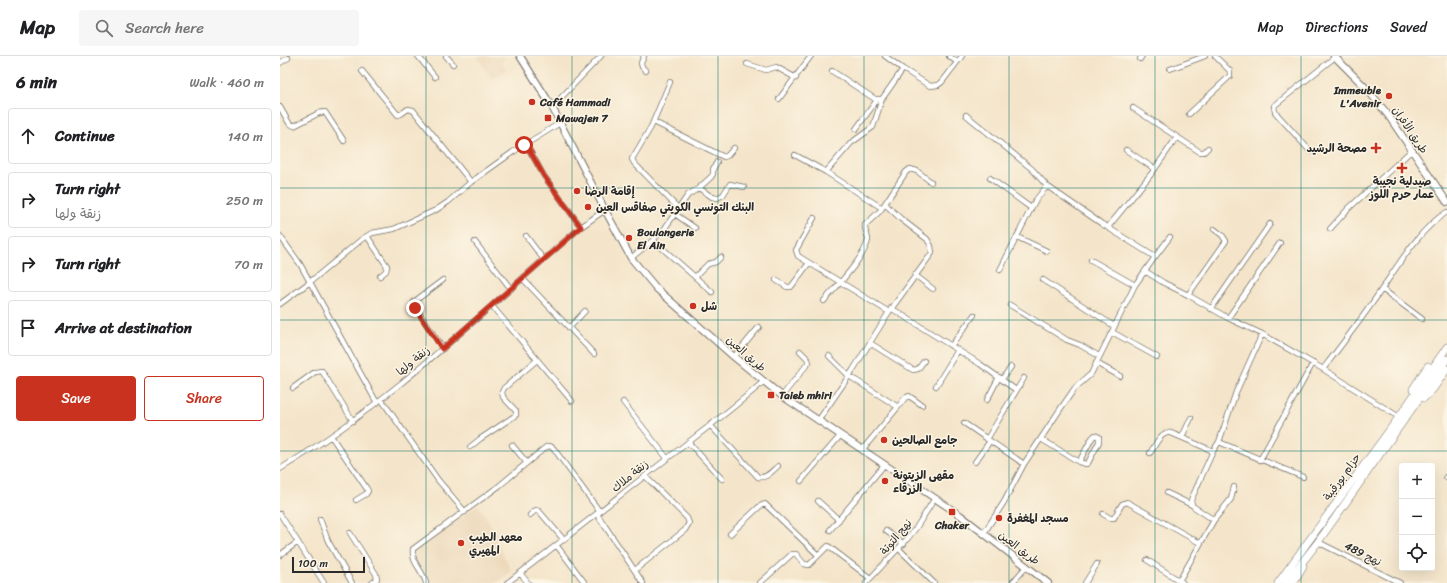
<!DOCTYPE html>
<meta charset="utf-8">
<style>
:root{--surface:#fff;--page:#f6f6f6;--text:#202124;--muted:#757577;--line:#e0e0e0;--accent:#c8321e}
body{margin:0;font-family:Sriracha,"Playpen Sans Arabic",sans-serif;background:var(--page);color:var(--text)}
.controls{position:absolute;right:12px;bottom:12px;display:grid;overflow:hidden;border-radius:4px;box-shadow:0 4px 16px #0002}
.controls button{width:36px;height:36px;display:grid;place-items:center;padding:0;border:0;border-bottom:1px solid var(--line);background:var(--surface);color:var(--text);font:20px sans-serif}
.scale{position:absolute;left:12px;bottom:10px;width:73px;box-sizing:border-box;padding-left:4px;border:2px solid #2b2b2b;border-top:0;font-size:11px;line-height:14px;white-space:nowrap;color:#2b2b2b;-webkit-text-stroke:3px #fcf5e5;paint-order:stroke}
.stop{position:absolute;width:12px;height:12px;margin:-9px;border:3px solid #c8321e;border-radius:50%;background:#fff}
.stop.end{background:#c8321e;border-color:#fff;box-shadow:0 1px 4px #0008}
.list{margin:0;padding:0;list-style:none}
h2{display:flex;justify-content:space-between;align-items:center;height:52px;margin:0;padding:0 16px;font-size:17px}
h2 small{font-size:13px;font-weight:400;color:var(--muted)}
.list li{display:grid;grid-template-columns:26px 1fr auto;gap:12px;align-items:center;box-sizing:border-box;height:56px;margin:0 8px 8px;padding:0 8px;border:1px solid var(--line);border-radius:4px}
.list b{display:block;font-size:15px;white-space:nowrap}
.list p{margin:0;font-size:13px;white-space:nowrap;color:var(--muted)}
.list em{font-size:13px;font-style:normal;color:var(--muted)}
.actions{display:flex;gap:8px;padding:12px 16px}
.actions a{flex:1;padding:9px 0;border:1px solid var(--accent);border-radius:4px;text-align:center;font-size:14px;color:var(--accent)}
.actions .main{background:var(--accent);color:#fff}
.icon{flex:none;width:22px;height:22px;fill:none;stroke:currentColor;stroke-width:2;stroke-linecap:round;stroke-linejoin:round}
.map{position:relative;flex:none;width:1167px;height:527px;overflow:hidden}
header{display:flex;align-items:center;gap:24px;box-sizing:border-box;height:56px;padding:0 20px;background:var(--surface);border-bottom:1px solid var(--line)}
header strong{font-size:19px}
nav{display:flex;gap:22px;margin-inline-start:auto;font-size:14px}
.search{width:280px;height:36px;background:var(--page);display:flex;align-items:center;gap:10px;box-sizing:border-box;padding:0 14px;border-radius:4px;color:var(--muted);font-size:15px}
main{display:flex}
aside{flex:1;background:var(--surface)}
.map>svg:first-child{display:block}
.built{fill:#ecd8ba}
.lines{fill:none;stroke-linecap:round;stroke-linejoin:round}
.minor-casing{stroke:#716c63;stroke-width:6}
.major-casing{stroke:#716c63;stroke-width:8}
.highway-casing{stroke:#716c63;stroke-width:8}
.minor{stroke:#fff;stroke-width:4.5}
.major{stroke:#fff;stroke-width:6}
.highway{stroke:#fff;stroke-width:7}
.route{stroke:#c8321e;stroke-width:5}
.grid{fill:none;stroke:#0f766e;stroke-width:1;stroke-opacity:0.55}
.poi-dot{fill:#c8321e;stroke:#fcf5e5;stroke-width:1.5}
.labels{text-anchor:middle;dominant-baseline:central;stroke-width:3;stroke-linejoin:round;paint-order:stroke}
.poi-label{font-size:11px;font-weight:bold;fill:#2b2b2b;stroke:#fcf5e5;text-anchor:start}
.street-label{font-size:11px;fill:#2b2b2b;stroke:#fcf5e5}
</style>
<header>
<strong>Map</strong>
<div class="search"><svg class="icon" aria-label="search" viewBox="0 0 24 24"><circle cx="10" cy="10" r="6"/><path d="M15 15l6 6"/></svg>Search here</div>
<nav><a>Map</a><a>Directions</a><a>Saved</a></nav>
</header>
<main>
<aside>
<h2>6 min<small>Walk · 460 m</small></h2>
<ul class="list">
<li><svg class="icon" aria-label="ahead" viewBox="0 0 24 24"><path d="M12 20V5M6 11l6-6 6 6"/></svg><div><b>Continue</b></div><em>140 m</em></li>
<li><svg class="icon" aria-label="right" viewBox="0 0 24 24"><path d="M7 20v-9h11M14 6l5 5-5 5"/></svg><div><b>Turn right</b><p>زنقة ولها</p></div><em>250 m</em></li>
<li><svg class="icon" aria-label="right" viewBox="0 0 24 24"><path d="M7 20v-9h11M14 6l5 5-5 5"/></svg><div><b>Turn right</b></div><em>70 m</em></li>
<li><svg class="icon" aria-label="arrive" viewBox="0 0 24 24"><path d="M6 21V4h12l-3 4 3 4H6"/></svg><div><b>Arrive at destination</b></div></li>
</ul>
<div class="actions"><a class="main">Save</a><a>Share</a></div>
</aside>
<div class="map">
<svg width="1167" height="527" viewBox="0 0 1167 527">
<rect width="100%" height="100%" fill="#fcf5e5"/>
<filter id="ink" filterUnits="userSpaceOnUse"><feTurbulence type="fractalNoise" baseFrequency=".025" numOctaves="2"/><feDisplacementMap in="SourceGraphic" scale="8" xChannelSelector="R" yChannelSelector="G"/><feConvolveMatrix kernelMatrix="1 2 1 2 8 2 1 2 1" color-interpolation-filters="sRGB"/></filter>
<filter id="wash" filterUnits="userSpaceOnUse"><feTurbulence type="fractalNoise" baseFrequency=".012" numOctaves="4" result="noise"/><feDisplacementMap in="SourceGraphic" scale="16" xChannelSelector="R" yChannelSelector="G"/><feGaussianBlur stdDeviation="0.9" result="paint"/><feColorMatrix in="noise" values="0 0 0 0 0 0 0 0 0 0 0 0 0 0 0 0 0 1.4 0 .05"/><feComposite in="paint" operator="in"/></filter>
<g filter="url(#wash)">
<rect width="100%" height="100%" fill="#f4e5ca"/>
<path class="built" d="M197 0H224L225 2 221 6 226 14 212 23Z
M198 449 220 483 216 485 232 515 217 527H150L134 501 135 495 140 491 143 492V489Z"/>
</g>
<g filter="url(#ink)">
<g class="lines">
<g class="minor-casing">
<path id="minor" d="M138 0 155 21
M166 0 173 8
M364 0 361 7 362 11 366 15
M605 0 623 13 650 30 658 29 662 26 682 0
M669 0 677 6
M860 3 862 0
M0 7 8 2
M467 8 486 14 496 11 516 22
M890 13 925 0
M82 15 118 59 121 58 128 53 133 54 191 126
M552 15 595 43H602
M390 26 371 71 352 103 354 107 398 152
M499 43 531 0
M0 51 9 67 14 70 39 57 45 56 64 85
M272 51 321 0
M909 58 950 20V15L935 0
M686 59 752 113 767 130 822 168 875 201 865 215
M374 66 444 101 447 100 454 92
M576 73 597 44
M897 81 920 96H924L928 92
M246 88 264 120 301 171
M846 94 875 113
M1030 95 995 56 994 50 1055 1
M515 99 546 116 602 152
M546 116 571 87 593 71 602 43 623 13
M710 122 751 152
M419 132 432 141 437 142 443 139 450 128 464 131
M395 158 415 172
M534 162 516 194 518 200 609 256
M828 171 872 117 897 81 853 52
M1050 173 1068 153 1132 94
M0 180 20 208 97 347
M87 180 107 210 106 215 100 220
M246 180 264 204
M737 181 767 195
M373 184 432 236
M195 186 231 233
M875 201 890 181
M351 202 372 185 385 172 408 139 419 132 431 121 433 118V113L437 106
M811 204 855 229
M720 214 755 145 767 130
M635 219 653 233
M415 221 428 208 436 206 441 201
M243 223 314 298
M496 224 507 231H511L529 207
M763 224 834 270
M1102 233 1142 263
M908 239 946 185 942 179 934 173
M544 245C556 231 585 201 588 184 588 179 584 174 585 169L600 155 626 116 630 113 637 115 651 126
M0 248 30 226 82 183 92 177 114 173 156 154 168 146 191 126 233 96 280 67
M730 249 787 284 800 289 819 300
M212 250 292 345
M611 252 700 308 736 334
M931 253 990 168
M948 262 1000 187
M289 272 305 255
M832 276 877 301
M590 287 633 314 638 313 644 305
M671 290 694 259
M163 293 133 248 135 245 163 224
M549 300 569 320 618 351 625 342 629 340 642 349
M454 301 479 271
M816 307 840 320
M1043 313 1119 361
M722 323 731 311
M656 330 678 294
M13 332 35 316 42 315 73 365
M502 340 529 306 527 302 520 295
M101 343 158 424 185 456
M707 344 719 321
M343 346 387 402
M538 365 573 314 609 256 652 197 651 190 647 183 621 163 605 148
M684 367 744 408
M430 369 478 421C486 423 492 415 498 410
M51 380 87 433 88 435 86 438 76 444
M902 381 911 362
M707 383 744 322
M761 383 799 406 806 408 808 407 819 386V381L815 379 812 382 799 406
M408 386 442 423
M939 386 1023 421
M232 389 247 407
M190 391 200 383 236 359V355L223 341 222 336 224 332 257 304
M582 394 618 351
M870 397C876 389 880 375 891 377L933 395
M980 404 1033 307
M695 406 710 385
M0 413C111 347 203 255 301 171L325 154
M1166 421 1167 420
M521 425 560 380
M887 437 912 449
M538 445 559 464
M0 458 44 527
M317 458 363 527
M823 458 830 462H834L842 448 847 446 920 487
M250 459 256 454 259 455 284 484
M40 463 48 485 72 527
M934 464 914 451 912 449 911 444 933 395 939 386 956 336 982 278
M550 474 604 409
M606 475 624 488
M70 477 96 518 97 523 92 527
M704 477 724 446 744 408 781 352 795 332 811 318 855 229 865 215 884 227 908 239 948 262 982 278 1043 313C1060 291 1077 269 1093 246 1113 218 1137 174 1167 156
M450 478 480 450 485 448 538 499
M1038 486 1120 527
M277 490 305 527
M619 493 654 527
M0 499 18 486
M867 504 903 527
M355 514 405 474 409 467 407 462 365 420
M240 517 248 527
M899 525 934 464 951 443 954 431
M146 527C143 514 131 507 133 493L219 430 266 391 270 390 274 393 320 456
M227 527C281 486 334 444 388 402 420 377 453 353 483 326
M480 527 512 498H516L524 508 529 509 548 490 590 522
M586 527 628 482 636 472 655 442
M732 527 747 510
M805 527 817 508"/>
</g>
<g class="major-casing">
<path id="major" d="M240 0 272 51 325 154 351 202 377 233 454 301 502 340 680 459 768 527
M1054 0 1087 33 1108 59 1167 146"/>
</g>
<g class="highway-casing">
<path id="highway" d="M1133 333 1148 310
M1144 342 1153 333 1167 313
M998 527 1119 361 1167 291
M1006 527 1038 486 1167 303
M1013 527 1023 510"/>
</g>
<use href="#minor" class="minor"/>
<use href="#major" class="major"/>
<use href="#highway" class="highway"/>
</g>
</g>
<g class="lines" filter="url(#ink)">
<path class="route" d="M135 252 162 293 301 171 264 120 246 88 244 89"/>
</g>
<path class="grid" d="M146 0V527M292 0V527M438 0V527M584 0V527M729 0V527M875 0V527M1021 0V527M0 132H1167M0 264H1167M0 395H1167"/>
<g class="poi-dot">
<circle cx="1109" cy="40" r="4"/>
<circle cx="252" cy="46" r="4"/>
<rect x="264" y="58" width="8" height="8" rx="2"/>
<path d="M1094 86h4v4h4v4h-4v4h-4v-4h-4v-4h4z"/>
<path d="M1120 106h4v4h4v4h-4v4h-4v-4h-4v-4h4z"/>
<circle cx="297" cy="135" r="4"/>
<circle cx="308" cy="151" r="4"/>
<circle cx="349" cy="182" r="4"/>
<circle cx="413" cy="250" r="4"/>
<rect x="487" y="335" width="8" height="8" rx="2"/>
<circle cx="604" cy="384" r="4"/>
<circle cx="605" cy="425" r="4"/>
<rect x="668" y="452" width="8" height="8" rx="2"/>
<circle cx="719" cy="462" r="4"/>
<circle cx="181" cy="487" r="4"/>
</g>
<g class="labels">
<g class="poi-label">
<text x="1101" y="34" text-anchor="end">Immeuble<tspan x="1101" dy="13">L'Avenir</tspan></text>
<text x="260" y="46">Café Hammadi</text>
<text x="276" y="62">Mawajen 7</text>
<text x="1087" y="92" text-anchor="end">مصحة الرشيد</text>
<text x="1122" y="125" text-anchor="middle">صيدلية نجيبة<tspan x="1122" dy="13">عمار حرم اللوز</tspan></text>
<text x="305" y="135">إقامة الرضا</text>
<text x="316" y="151">البنك التونسي الكويتي صفاقس العين</text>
<text x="357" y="176">Boulangerie<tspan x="357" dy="13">El Ain</tspan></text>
<text x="421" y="250">شل</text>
<text x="499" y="339">Taieb mhiri</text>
<text x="612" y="384">جامع الصالحين</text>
<text x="613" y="419">مقهى الزيتونة<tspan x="613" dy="13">الزرقاء</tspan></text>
<text x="727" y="462">مسجد المغفرة</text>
<text x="672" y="469" text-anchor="middle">Chaker</text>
<text x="189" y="481">معهد الطيب<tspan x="189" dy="13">المهيري</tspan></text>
</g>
<g class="street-label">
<text transform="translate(1130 74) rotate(56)">طريق الأفران</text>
<text transform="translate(466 298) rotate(41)">طريق العين</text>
<text transform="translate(133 305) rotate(-39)">زنقة ولها</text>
<text transform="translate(350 420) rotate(-39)">زنقة ملاك</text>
<text transform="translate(1062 421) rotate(-54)">حزام بورقيبة</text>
<text transform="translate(616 481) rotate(-50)">نهج التوتة</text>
<text transform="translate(739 492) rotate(37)">طريق العين</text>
<text transform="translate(1083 498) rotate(27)">نهج 489</text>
</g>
</g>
</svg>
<div class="controls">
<button>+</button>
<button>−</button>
<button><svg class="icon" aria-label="locate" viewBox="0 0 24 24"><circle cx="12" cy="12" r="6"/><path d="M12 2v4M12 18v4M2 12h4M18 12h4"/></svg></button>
</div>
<div class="scale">100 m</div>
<div class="stop" style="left:244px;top:89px"></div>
<div class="stop end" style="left:135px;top:252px"></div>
</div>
</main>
